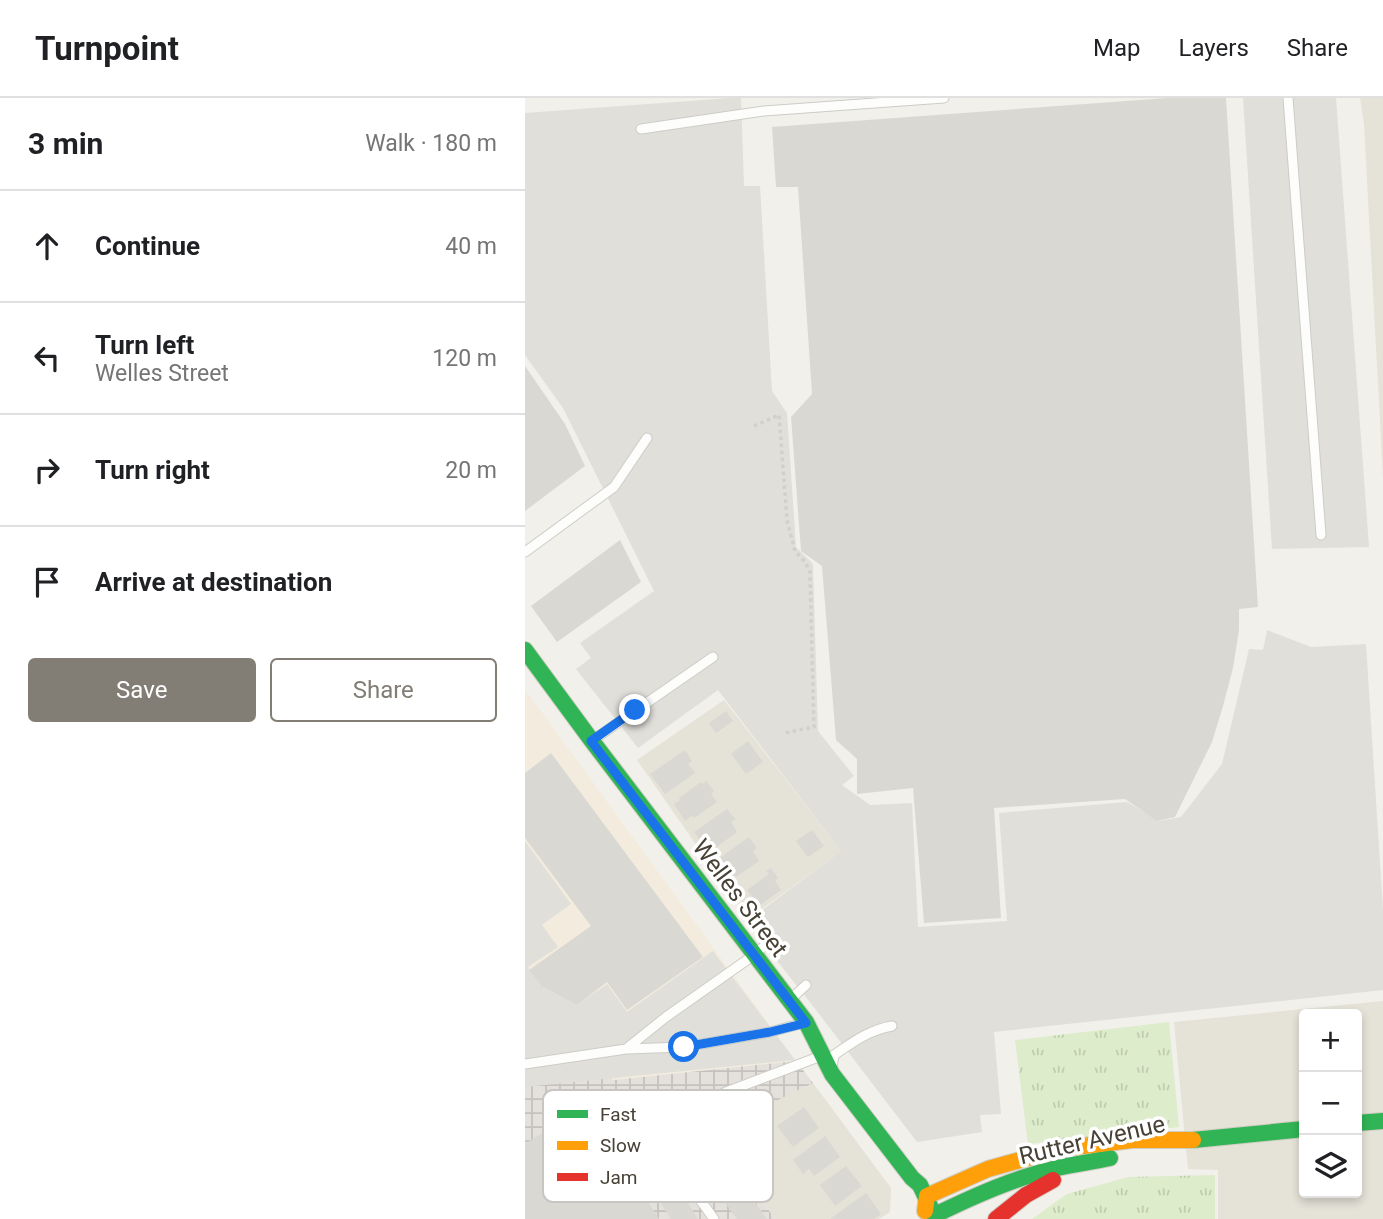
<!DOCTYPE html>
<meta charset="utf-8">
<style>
:root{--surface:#fff;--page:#f6f6f6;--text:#202124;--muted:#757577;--line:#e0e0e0;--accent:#827e75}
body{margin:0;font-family:Roboto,sans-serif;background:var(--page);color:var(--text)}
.controls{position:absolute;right:21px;bottom:21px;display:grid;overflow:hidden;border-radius:7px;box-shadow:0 4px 10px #0003}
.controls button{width:63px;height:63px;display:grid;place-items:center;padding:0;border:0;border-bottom:2px solid var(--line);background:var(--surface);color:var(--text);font:35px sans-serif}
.stop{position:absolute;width:21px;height:21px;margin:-16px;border:5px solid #1a73e8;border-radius:50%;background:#fff}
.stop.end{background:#1a73e8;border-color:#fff;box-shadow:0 2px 7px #0008}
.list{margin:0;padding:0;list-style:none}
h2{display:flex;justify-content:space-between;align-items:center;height:91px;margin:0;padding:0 28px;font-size:30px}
h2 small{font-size:23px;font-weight:400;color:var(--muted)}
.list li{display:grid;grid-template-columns:46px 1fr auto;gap:21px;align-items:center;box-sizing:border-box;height:112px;padding:0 28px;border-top:2px solid var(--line)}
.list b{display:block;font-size:26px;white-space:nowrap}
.list p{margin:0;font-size:23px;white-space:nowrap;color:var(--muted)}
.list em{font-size:23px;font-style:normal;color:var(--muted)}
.actions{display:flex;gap:14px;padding:21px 28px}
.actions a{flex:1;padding:16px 0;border:2px solid var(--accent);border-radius:7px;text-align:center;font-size:24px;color:var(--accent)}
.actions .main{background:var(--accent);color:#fff}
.icon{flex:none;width:38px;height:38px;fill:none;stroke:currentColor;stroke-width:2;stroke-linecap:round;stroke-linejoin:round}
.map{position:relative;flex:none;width:858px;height:1121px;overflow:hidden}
header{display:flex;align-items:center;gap:42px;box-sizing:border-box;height:98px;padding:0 35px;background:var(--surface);border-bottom:2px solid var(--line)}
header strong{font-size:33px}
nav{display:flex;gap:38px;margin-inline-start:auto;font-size:24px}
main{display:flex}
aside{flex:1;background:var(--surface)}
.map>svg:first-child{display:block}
.residential{fill:#e5e2d8;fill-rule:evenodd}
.commercial{fill:#f3ecde}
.industrial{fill:url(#industrial-grid)}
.grass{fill:url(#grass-tufts)}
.parking{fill:#e0dfda}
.building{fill:#dad8d3}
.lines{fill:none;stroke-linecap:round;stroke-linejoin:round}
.lane-casing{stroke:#cdccc7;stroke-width:11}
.fast-casing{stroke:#d0cdc2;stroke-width:18}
.slow-casing{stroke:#d0cdc2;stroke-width:18}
.jam-casing{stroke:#d0cdc2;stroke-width:18}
.path{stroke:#d1d0ca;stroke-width:3.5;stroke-dasharray:3.5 3.5;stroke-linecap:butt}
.lane{stroke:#fdfdfc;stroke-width:9}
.fast{stroke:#30b455;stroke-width:16}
.slow{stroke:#ff9f0a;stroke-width:16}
.jam{stroke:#e5322d;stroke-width:16}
.route{stroke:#1a73e8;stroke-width:9}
.labels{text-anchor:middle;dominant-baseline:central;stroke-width:7;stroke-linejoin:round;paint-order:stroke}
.street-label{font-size:24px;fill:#474136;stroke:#fff}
.key{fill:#fff;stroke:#c8c6c3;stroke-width:2}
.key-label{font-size:19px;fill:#474136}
</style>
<header>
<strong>Turnpoint</strong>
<nav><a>Map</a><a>Layers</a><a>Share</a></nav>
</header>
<main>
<aside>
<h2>3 min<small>Walk · 180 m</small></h2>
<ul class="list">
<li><svg class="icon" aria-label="ahead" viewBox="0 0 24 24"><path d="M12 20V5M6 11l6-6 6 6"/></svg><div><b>Continue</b></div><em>40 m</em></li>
<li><svg class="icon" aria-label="left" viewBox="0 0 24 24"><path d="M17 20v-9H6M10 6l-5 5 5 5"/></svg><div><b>Turn left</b><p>Welles Street</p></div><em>120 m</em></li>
<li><svg class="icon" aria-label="right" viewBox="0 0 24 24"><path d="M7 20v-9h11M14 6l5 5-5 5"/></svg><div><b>Turn right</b></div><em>20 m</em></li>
<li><svg class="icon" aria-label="arrive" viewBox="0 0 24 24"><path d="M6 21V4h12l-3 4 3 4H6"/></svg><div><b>Arrive at destination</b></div></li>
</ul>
<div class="actions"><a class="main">Save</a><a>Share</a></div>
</aside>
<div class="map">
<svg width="858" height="1121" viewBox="0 0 858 1121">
<defs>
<pattern id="industrial-grid" width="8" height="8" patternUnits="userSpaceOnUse" patternTransform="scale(1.75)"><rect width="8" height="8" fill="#e4e1dc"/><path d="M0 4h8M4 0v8" fill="none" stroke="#c5c2bd"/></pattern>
<pattern id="grass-tufts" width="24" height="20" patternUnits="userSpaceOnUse" patternTransform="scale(1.75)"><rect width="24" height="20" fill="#ddeccb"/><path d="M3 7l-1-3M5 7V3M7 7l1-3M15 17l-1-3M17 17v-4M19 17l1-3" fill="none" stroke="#bfccaf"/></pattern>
</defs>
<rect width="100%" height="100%" fill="#f1f0eb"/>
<path class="residential" d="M835 0H858V379L839 26Z
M199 602 316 753 223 821 112 662Z
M858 903V1121H693V1072L663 1071 649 924ZM779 916H832V1095H779Z
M288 985 366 1090 365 1114 354 1121H250L187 1033Z"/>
<path class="commercial" d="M0 591 271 963 88 982 0 867Z"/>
<path class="industrial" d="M0 867 88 982 271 963 288 985 187 1034 250 1121H0Z"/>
<path class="grass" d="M644 924 654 1029 503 1046 490 942Z
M690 1077V1121H507L542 1096 603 1079Z"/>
<path class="parking" d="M205 0H216L219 88H235L247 293 262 315 271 449 288 466 293 633 329 678 317 687 345 707 387 705 393 829 482 823 474 715 602 704 634 723 656 719 697 666 724 551 738 552 742 532 786 549 841 546 858 812V892L469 934 476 1016 455 1017 457 1034 392 1044 288 908 221 824 316 753 193 592 113 650 51 571 66 560 55 545 129 493 38 310 0 257V15Z
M718 0H811L844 449 747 451Z
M0 743 46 806 17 827 33 849 3 869 16 889 52 907 82 886 102 914 188 853 270 962 0 989Z"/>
<path class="building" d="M642 0H701L733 509 714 511V532L708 570 698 608 687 644 650 719 632 723 600 701 469 710 476 820 399 825 388 690 332 696V661L311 642 297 468 276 453 266 319 287 296 273 89H251L247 29Z
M0 268 40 326 60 368 0 413Z
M95 442 116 484 32 544 6 508Z
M201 613 208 623 191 635 184 625Z
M223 643 238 664 221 676 206 656Z
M160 652 167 663 163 666 170 675 140 696 125 676Z
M26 655 178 859 102 912 82 884 52 907 17 889 4 872 66 828 0 740V675Z
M181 683 189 693 186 696 192 704 169 720 167 718 160 723 149 706 155 702 154 700 176 684 177 686Z
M202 711 210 721 206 724 212 734 190 750 188 748 182 752 169 734Z
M287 732 299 748 283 759 271 743Z
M224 739 232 750 228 753 234 763 211 779 210 777 204 781 192 765 197 761 196 759Z
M246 770 253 780 250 783 256 792 234 808 222 792 244 776 241 773Z
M62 1007 134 1121H0V1046Z
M279 1009 294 1030 268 1049 252 1028Z
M300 1038 315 1059 289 1078 284 1071 278 1076 268 1062Z
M190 1049 242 1121H212L170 1064Z
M139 1067 173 1121H146L119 1079Z
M321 1068 337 1088 310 1108 295 1087Z
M341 1095 356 1116 349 1121H305Z"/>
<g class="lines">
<g class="lane-casing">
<path id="lane" d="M763 0 796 437
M116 31 239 13 419 0
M0 454 89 389 122 340
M68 642 188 559
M267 900 281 887
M101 951 141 919 229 857 246 842
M308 964 309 957C328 944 344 932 367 928
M0 966 101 951 159 949 245 934 279 925
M189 1121 171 1096 138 1033 154 1017 201 994 296 958"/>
</g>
<g class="fast-casing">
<path id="fast" d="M0 552 67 643 281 924 307 976 387 1080 395 1087 411 1121
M832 1025 858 1023
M668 1042 779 1031
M410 1117C449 1098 489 1080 532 1070 549 1066 567 1064 585 1060"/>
</g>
<g class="slow-casing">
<path id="slow" d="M400 1113 402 1098 463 1071 534 1051 607 1042H668"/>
</g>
<g class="jam-casing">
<path id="jam" d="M471 1121 501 1097 528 1082"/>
</g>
<path class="path" d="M229 328 254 317 262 422 270 453 280 464 285 474 289 629 259 635"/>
<use href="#lane" class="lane"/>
<use href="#fast" class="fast"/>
<use href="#slow" class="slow"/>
<use href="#jam" class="jam"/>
</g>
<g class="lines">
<path class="route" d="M110 612 66 643 281 925 245 934 159 949"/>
</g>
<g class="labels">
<g class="street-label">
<text transform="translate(215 800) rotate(53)">Welles Street</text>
<text transform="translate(567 1042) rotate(-13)">Rutter Avenue</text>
</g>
</g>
<rect x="18" y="992" width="230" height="112" rx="10" class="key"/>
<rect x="32" y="1012" width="31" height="8" fill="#30b455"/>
<rect x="32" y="1043" width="31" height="9" fill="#ff9f0a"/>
<rect x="32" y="1075" width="31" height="8" fill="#e5322d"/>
<g class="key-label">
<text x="75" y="1023">Fast</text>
<text x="75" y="1054">Slow</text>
<text x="75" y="1086">Jam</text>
</g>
</svg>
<div class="controls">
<button>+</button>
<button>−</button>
<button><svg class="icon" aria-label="layers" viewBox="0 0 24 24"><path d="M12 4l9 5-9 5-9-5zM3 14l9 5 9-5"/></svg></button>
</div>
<div class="stop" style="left:159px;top:949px"></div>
<div class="stop end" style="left:110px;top:612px"></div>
</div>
</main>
